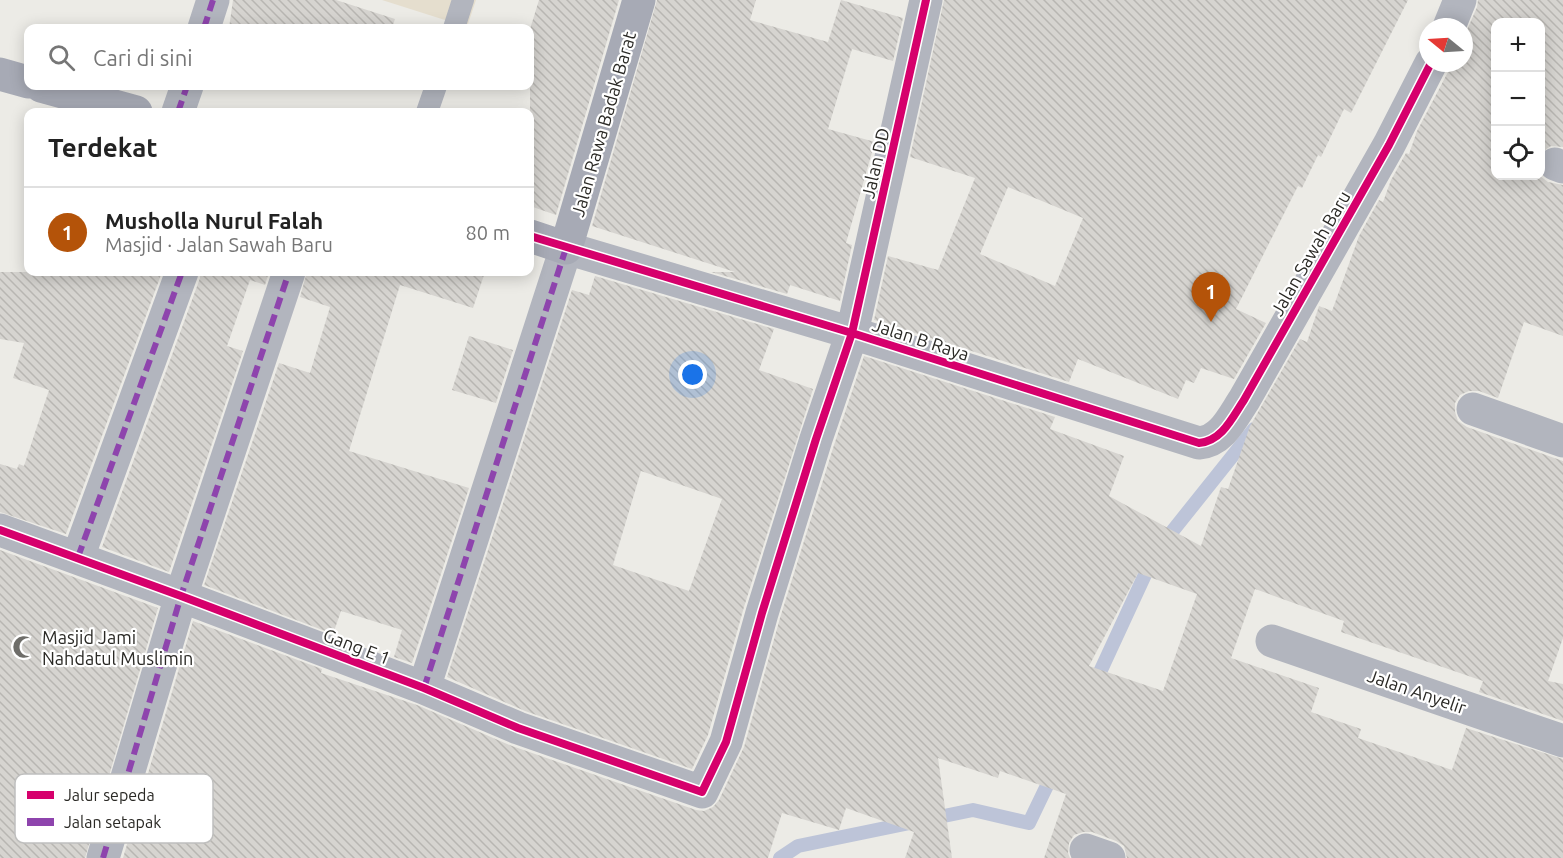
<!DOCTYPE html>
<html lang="id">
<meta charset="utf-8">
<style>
:root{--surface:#fff;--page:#f6f6f6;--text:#222;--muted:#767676;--line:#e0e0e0;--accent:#b45309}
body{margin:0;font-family:Ubuntu,sans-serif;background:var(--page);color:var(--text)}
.controls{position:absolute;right:18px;top:18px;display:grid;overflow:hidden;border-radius:12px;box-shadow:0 3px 15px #0003}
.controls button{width:54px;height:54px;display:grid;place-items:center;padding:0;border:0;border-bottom:2px solid var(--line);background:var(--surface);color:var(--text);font:30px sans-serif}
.compass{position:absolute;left:1419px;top:18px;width:54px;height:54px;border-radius:50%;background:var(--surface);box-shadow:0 3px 15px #0003;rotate:288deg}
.you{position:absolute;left:693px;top:375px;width:21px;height:21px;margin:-15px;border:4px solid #fff;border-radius:50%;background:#1a73e8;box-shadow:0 0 0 9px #1a73e833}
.badge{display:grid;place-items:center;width:39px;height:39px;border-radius:50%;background:var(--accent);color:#fff;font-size:20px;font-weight:700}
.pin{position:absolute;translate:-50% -50px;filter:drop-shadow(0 2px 3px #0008)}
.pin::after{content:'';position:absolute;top:32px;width:21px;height:18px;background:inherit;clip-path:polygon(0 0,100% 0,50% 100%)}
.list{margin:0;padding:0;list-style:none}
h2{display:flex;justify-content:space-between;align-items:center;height:78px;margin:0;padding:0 24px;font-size:26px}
h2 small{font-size:20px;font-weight:400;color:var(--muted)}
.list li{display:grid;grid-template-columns:39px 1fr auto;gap:18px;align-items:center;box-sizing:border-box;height:90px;padding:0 24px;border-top:2px solid var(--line)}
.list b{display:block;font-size:22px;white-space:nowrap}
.list p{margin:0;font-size:20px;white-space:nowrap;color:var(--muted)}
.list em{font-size:20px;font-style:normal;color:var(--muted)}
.icon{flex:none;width:33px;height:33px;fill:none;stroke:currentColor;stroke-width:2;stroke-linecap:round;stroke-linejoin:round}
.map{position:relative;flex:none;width:1563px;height:858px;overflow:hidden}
.search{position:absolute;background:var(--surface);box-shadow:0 3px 15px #0003;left:24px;top:24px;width:510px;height:66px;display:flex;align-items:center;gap:15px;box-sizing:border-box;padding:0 21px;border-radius:12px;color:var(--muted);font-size:22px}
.panel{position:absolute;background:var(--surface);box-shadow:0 3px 15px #0003;left:24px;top:108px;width:510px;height:168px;border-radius:12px}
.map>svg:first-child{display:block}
.pitch{fill:#e5dece}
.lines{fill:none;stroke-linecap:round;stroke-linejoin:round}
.stream{stroke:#bdc4d8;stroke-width:14}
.building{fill:url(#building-back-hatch);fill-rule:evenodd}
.lane{stroke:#b2b5be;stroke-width:22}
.street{stroke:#b2b5be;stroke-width:33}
.secondary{stroke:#a7aab5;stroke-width:33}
.quiet{stroke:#8e44ad;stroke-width:6;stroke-dasharray:12 6;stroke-linecap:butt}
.cycleway-casing{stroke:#fff;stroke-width:11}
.cycleway{stroke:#d6006c;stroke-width:8}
.labels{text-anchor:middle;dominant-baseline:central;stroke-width:4.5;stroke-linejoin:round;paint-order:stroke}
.street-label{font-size:18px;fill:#2a2925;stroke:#fff}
.poi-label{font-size:18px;fill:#2a2925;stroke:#fff;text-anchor:start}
.key{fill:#fff;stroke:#bfbfbe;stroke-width:1.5}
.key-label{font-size:16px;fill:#2a2925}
</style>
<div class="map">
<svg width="1563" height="858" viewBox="0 0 1563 858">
<defs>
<pattern id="building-back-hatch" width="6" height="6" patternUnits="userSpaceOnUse" patternTransform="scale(1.5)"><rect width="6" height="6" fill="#d6d4d0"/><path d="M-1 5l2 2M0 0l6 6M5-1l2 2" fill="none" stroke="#b8b6b2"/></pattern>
</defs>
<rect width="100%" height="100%" fill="#ecebe6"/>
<path class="pitch" d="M382 0H476L467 27Z"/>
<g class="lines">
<path class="stream" d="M1094 685 1155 553 1254 429
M780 858 798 846 973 810 1029 823 1054 771"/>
</g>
<path class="building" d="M233 0H336L395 19 392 28H229Z
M539 0H619L556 215 530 206V29Z
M657 0H756L750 20 828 42 841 0 903 18 893 61 852 49 828 129 875 142 846 243 852 245 840 301 790 285 787 294 711 272H735L592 226Z
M944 0H1408L1351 113 1344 109 1321 157 1318 155 1302 188 1298 186 1236 309 1266 323 1234 379 1201 368 1194 383 1186 380 1178 399 1078 359 1069 382 874 320 888 256 938 270 975 178 910 157ZM1008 187 1083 218 1055 286 980 254Z
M1478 0H1563V147L1551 146 1540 153V22H1496V176H1540L1548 182 1563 185V336L1524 322 1498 398 1479 391H1469L1460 395 1455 403V412L1458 421 1467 427 1563 461V638L1548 681 1563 684V721L1479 692 1483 681 1341 632 1344 621 1255 589 1231 658 1319 688 1311 712 1361 729 1358 738 1452 770 1466 728 1563 759V858H1127L1124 846 1116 841 1092 832H1083L1074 835 1069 843 1068 853 1070 858H1044L1066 794 1000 771 998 778 938 758 952 858H905L914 832 846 808 839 830 782 813 768 858H123L193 621 322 669 321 673 417 705 512 746 696 810 704 811 713 807 719 800 744 747 780 618 834 445 864 356 1055 417 1050 429 1124 456 1109 496 1201 546 1221 487 1228 489 1250 426 1300 339 1307 342 1319 306 1332 311 1359 236 1379 200 1383 202 1391 180 1406 153 1409 154 1417 131 1448 72 1450 63H1464V37L1477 7ZM1138 573 1197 594 1163 691 1089 666Z
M0 272H162L66 534 0 512V464L17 469 19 464 24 466 49 390 13 378 24 343 0 339Z
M200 272H269L265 285 250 280 227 346 243 351 169 572 102 547 200 278Z
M307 272H485L473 308 400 285 349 451 469 488 412 663 394 657 402 630 341 611 333 634 204 585 279 363 310 373 330 307 300 297Z
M595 276 774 329 759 370 813 389 744 607 708 735 692 769 525 711 447 677 572 290 589 295ZM641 471 722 499 689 591 613 565Z
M469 336 513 350 496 403 452 390Z
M0 550 158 608 85 858H0Z"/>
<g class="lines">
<path class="lane" d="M454 28 463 0
M427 112 436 86"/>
<path class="street" d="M1449 27 1460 0
M204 28 213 0
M178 112 187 86
M1555 164 1563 167
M1473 409 1563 441
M0 530 181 596 424 688 518 728 702 792 726 742 762 613 816 439 852 333 926 0
M78 557 182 272
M1272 641 1563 741
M424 688 566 248 852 333 1199 443C1222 441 1232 418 1244 400L1389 145 1431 63
M1086 850 1109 858
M103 858 181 596 289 272"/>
<path class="secondary" d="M0 74 28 82
M41 86 136 112
M530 236 566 248 639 0"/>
<path class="quiet" d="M204 28 213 0
M178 112 187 86
M78 557 182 272
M424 688 566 248
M103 858 181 596 289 272"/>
<g class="cycleway-casing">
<path id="cycleway" d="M530 236 852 333 1199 443C1222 441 1232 418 1244 400L1389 145 1431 63
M0 530 181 596 424 688 518 728 702 792 726 742 762 613 816 439 852 333 926 0"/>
</g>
<use href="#cycleway" class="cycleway"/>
</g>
<defs>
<g id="mosque-bare" transform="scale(1.8)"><path d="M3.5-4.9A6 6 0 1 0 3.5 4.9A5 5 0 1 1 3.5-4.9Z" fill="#6e6d69" stroke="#fff" stroke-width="2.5" paint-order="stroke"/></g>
</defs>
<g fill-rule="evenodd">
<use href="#mosque-bare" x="24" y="647"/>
</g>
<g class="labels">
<g class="street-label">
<text transform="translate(603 124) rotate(-74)">Jalan Rawa Badak Barat</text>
<text transform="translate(875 163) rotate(-77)">Jalan DD</text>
<text transform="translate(1310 253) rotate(-60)">Jalan Sawah Baru</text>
<text transform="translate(921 339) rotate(18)">Jalan B Raya</text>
<text transform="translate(357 646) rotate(21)">Gang E 1</text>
<text transform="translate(1417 691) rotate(19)">Jalan Anyelir</text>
</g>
<g class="poi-label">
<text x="42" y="637">Masjid Jami<tspan x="42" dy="21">Nahdatul Muslimin</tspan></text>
</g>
</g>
<rect x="15" y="774" width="198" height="69" rx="9" class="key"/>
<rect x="27" y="791" width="27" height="8" fill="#d6006c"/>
<rect x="27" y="818" width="27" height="8" fill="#8e44ad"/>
<g class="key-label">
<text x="64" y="801">Jalur sepeda</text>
<text x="64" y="828">Jalan setapak</text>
</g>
</svg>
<div class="controls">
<button>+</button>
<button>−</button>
<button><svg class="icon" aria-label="locate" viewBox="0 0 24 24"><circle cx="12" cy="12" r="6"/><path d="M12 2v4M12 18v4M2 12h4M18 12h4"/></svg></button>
</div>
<svg class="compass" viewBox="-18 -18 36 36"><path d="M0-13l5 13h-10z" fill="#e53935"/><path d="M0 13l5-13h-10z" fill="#767676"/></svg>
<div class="you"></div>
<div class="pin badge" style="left:1211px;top:322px">1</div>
<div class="search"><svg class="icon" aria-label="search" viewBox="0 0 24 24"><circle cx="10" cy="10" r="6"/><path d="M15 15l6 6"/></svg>Cari di sini</div>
<section class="panel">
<h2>Terdekat<small></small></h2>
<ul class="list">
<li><span class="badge">1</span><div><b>Musholla Nurul Falah</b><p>Masjid · Jalan Sawah Baru</p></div><em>80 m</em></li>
</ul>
</section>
</div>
